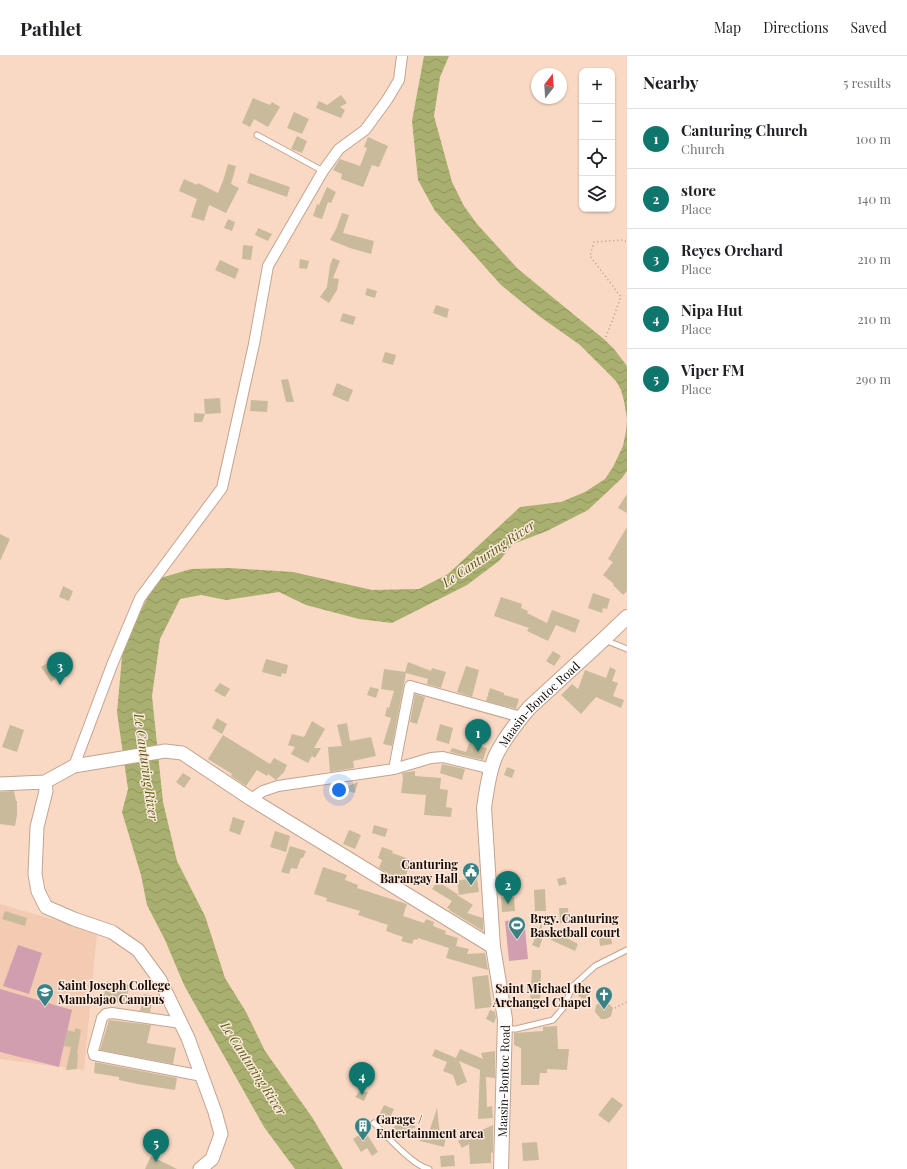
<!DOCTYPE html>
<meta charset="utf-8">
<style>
:root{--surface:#fff;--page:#f2f2f2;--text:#202124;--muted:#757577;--line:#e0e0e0;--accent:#0f766e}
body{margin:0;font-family:"Playfair Display",serif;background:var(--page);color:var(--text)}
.controls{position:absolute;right:12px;top:12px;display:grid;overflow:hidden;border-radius:8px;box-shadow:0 1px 3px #0004}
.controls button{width:36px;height:36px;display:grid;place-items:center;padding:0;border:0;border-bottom:1px solid var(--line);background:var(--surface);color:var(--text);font:20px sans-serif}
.compass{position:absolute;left:531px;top:12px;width:36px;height:36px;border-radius:50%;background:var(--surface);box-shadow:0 1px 3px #0004;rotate:17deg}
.you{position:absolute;left:339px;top:734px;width:14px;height:14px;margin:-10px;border:3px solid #fff;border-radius:50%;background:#1a73e8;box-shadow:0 0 0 6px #1a73e833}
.badge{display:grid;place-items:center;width:26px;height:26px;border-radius:50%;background:var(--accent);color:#fff;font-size:13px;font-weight:700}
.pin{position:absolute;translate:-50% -33px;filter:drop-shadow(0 1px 2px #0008)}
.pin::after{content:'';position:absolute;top:21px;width:14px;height:12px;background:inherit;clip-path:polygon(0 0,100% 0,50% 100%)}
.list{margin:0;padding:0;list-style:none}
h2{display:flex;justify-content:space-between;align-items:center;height:52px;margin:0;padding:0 16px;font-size:17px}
h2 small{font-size:13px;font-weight:400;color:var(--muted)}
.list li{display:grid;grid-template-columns:26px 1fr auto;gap:12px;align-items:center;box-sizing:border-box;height:60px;padding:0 16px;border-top:1px solid var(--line)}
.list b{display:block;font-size:15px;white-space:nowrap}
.list p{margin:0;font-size:13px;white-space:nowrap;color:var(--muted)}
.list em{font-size:13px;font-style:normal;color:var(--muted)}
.icon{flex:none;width:22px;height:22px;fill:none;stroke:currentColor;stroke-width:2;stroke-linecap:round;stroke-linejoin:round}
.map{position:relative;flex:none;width:627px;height:1113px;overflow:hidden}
header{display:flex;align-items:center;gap:24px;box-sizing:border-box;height:56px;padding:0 20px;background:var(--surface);border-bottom:1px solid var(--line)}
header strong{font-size:19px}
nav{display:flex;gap:22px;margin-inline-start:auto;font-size:14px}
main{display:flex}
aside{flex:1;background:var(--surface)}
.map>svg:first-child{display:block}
.built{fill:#f2cbb2}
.grass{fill:#d19eaf}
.water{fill:url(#water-waves)}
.building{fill:#caba9c}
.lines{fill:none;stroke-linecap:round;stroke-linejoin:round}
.service-casing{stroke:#c2a491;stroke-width:7}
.minor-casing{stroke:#c2a491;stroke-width:12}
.tertiary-casing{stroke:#c2a491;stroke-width:15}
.secondary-casing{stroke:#c2a491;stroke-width:16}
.path{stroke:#b49b8a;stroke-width:1.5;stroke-dasharray:1 3;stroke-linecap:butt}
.service{stroke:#fff;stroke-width:5}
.minor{stroke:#fff;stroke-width:10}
.tertiary{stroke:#fff;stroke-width:13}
.secondary{stroke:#fff;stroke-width:14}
.labels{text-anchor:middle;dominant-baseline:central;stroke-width:3;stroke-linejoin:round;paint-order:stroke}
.street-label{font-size:12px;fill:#160c06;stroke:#fde9dd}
.poi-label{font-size:12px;font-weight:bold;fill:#160c06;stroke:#fde9dd;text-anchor:start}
.water-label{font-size:13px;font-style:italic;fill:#565b0e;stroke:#fde9dd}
</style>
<header>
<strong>Pathlet</strong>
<nav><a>Map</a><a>Directions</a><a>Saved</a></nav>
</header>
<main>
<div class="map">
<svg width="627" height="1113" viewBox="0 0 627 1113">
<defs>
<pattern id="water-waves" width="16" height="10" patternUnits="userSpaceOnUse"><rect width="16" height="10" fill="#a9af6e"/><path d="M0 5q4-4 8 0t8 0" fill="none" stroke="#91955e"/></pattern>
</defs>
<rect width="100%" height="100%" fill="#f9d9c4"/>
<path class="built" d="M0 848 97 876 84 1014 0 1003Z"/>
<path class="grass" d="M524 863 528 903 509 905 505 865Z
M18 889 42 897 29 938 3 930Z
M0 933 72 954 59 1011 0 996Z"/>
<path class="water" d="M424 0H449L440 21 434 60 452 126 464 150 477 168 518 213 605 284 614 293 627 310V415L622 422 588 454 547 475 513 488 499 505 467 529 392 567 359 563 306 549 279 536 226 544 201 539 180 543 160 583 152 640 163 746 177 805 205 860 225 922 246 956 265 995 312 1061 343 1113H295L264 1071 184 929 165 884 147 849 141 819 122 756 128 733 117 656 123 590 157 523 191 513 229 512 293 516 372 534 419 533 448 518 520 451 561 446 585 436 605 423 613 411 623 390 626 375 627 363 624 345 621 334 616 325 580 289 539 260 501 229 435 155 418 124 412 65Z"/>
<path class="building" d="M341 39 347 47 340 51 345 54 341 62 316 52 319 45 327 49Z
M253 42 270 49 272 46 280 51 268 71 254 63 250 71 242 67Z
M294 56 309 63 302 78 287 72Z
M297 80 307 85 302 97 291 93Z
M368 81 388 90 379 111 372 109 363 131 341 123 342 118 333 114 340 103 360 110 367 92 364 91Z
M228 108 236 110 231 128 239 132 226 157 209 149 204 165 191 161 197 143 179 135 184 123 197 129 198 127 218 137 223 125Z
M250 117 290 131 287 141 247 127Z
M327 131 336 136 331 147 328 146 322 163 313 160 317 148 319 149Z
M342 157 349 159 343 177 374 185 371 198 350 192 330 184 336 173Z
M228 163 235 166 232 175 224 172Z
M258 172 272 178 268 185 255 179Z
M243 189 253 190 251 204 242 203Z
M333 202 340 205 333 222 339 223 337 234 329 247 320 241 327 231 330 209Z
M300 203 309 205 307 213 299 212Z
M220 204 239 213 235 223 215 214Z
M367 232 377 235 375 242 365 239Z
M436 249 449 253 447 262 433 257Z
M343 257 356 261 353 269 340 265Z
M385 296 396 299 393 309 382 306Z
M288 323 294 346H286L281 324Z
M337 327 353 334 348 346 332 339Z
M220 342 221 357 205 358 204 343Z
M251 344 268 345 267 356 250 355Z
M194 357 205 358 202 366H194Z
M627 438V457L618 452Z
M627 471V535L623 539 613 529 614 528 603 519 613 506 608 503Z
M0 478 10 483 0 505Z
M63 530 73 535 69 545 59 541Z
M593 537 610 543 607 553 603 552 602 557 588 552Z
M501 541 522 548 521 552 528 555 527 557 547 567 552 554 580 564 575 577 556 569 548 585 527 575 529 572 494 560Z
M553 595 561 600 554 610 546 605Z
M56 601 66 616 51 626 41 611Z
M266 603 288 609 286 618 282 617 281 621 262 616Z
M408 606 431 615 432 612 446 616 441 632 427 628 428 623 406 617 392 690 383 688 391 662 385 660 387 651 389 652 394 635 381 633 384 613 405 616Z
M466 610 479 614 472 641 457 636Z
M610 611 616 614 612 625 618 627 613 640 624 644 621 652 596 641 581 658 561 639 572 628 578 633 585 614 606 622Z
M220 627 230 633 225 641 214 635Z
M370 631 379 633 376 642 367 639Z
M490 632 504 637V639L519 643 516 653 486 645Z
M415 638 425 641 417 668 410 666Z
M217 662 227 668 222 678 212 672Z
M312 665 325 673 314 692H321L315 702 312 700 308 707 291 698 295 691 288 689 292 678 304 681Z
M347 667 350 685 371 681 376 700 353 705 354 712 330 716 328 691 342 690 337 669Z
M440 668 453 672 449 688 436 684Z
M10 669 24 674 17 696 2 691Z
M223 679 270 708 274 702 287 709 284 716 276 724 268 718 267 720 257 714 246 730 231 720 232 718 208 703Z
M469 687 487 692 483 704 450 696 452 692 466 696Z
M442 708 465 713 462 724 440 717Z
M507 711 515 714 512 722 504 719Z
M415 715V720L441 722 440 733 448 734 446 751 452 752 451 761 424 759 426 739 401 737 403 723 402 717Z
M183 717 191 722 184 732 176 726Z
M358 726 355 737 340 733Z
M14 735 16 745H17V759L15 770 0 768V736Z
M233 761 245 765 240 779 229 775Z
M374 769 388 773 385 781 372 777Z
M349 774 361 779 355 793 343 788Z
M275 775 290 780 286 796 270 791Z
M290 790 306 795 303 802H301L297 813 291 812 289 818 281 816Z
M382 791 393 795 392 797 412 804 403 826 379 812 382 804 378 802Z
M323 811 347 819 345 824 358 829 357 832 407 848 403 860 424 867 426 863 434 866 433 870 446 875 445 878 458 882 456 890 469 893 467 898 485 897 488 914 446 902 449 892 418 882 417 884 414 883 412 888 401 885 403 881 386 875 388 869 358 859 360 855 326 845 327 842 314 838Z
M477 821 479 836 457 839 473 849 467 857 483 862V875L449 854 450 853 447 852 452 845 432 833 437 825 459 839 457 825Z
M565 821 567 828 559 830 557 823Z
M545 833 546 855H535L534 834Z
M501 841H514L515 855 502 856Z
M559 852H568L569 866 560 867Z
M5 855 27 862 25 870 2 863Z
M530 860H542V884L539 892 532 889 541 868H530Z
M555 875 566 880 565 881 578 888 575 895 551 884Z
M611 879 612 888 600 890 599 881Z
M532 914H541L540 947H530Z
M488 919 492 951 475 953 472 921Z
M107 925 129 929 126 948 103 944Z
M584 928 592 932 586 944 578 940Z
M144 938 153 940 150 956 140 955Z
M601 946H607L613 952 611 960 606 963H601L595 956 596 949Z
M490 954 495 956 496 961 494 967 486 963Z
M109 964 151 969 147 987 176 992 173 1008 100 994Z
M557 970 558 993H569L567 1014 547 1013V1017H540L539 1029H521V992L514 989V977L543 975V971Z
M75 972 81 974 77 998H78L77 1013 66 1014 71 991 64 990 67 974 75 976Z
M435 993 456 1002 460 993 483 1003 481 997 495 995V1022L486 1021 487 1051 492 1050 493 1062 478 1063 480 1014 459 1005 467 1026 457 1030 453 1019 443 1015 447 1006 432 1000Z
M95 1006 177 1022 175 1034 137 1028 119 1024V1021L94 1017Z
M360 1035 368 1036 364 1045 355 1041Z
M612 1041 623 1049 609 1067 598 1059Z
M384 1049 394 1053 387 1068 377 1063Z
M437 1052 440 1079 446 1081 444 1091 420 1085 423 1075 429 1076Z
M404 1064 416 1071 392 1080 389 1074Z
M493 1069V1097L491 1096V1107L470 1108 469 1088 462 1092 458 1085Z
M365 1075 378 1096 372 1100 367 1092 361 1096 353 1083Z
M537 1086 539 1104 523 1105 522 1087Z
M454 1099 455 1110 441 1111 440 1100Z
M151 1100 177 1113H145Z"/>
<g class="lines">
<g class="service-casing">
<path id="service" d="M257 79 323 115
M605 584 627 593
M506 973H516L553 964 563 952 573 930 595 910 627 894
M374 1067C386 1079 413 1110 429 1113"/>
</g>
<g class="minor-casing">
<path id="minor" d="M74 710 112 609 140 542 222 432 254 288 268 210 323 115 339 93 365 74 387 44 399 24 402 0
M394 713 410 630 521 661
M251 743 263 735 278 730 394 713 431 702 443 701 492 713
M181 967 112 957 106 958 102 962 93 995 94 999 202 1020"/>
</g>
<g class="tertiary-casing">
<path id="tertiary" d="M0 728 45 726
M200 1113 212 1103 221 1078 215 1056 188 982 160 924 138 894 112 876 74 863 46 851 38 835 35 818 37 771 46 735 45 726 74 710 165 695 182 697 251 743 493 891"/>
</g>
<g class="secondary-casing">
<g id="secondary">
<path id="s1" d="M501 1113 505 963 493 891 484 752C486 737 490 710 497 697 505 682 518 665 529 652L604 583 627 561"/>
</g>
</g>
<path class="path" d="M606 281 621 241 590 200 594 186 623 184 627 186
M615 952 627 946"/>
<use href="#service" class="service"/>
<use href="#minor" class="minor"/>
<use href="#tertiary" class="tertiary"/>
<use href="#secondary" class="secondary"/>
</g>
<defs>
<g id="civic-pin" transform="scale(0.9)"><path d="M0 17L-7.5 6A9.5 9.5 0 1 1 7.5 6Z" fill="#388184" stroke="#fde9dd"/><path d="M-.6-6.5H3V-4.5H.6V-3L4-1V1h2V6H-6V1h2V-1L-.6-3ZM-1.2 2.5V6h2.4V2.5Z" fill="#fff"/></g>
<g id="stadium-pin" transform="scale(0.9)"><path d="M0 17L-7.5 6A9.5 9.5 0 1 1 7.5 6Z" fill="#388184" stroke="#fde9dd"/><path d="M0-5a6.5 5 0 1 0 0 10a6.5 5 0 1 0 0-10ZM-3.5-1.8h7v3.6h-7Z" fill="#fff"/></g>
<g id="university-pin" transform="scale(0.9)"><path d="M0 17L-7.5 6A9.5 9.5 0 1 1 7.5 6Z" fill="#388184" stroke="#fde9dd"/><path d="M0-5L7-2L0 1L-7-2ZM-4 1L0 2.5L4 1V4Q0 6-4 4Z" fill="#fff"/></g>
<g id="church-pin" transform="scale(0.9)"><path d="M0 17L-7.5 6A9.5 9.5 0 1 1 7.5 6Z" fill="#388184" stroke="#fde9dd"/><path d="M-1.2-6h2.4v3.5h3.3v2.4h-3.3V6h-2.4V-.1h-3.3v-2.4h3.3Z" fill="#fff"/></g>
<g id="building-pin" transform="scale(0.9)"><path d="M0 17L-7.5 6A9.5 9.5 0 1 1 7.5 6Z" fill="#388184" stroke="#fde9dd"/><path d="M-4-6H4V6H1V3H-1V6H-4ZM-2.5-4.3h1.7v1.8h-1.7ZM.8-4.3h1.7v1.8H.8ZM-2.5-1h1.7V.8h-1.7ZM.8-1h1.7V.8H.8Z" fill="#fff"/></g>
</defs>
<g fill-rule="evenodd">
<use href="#civic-pin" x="471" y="815"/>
<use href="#stadium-pin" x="517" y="869"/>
<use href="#university-pin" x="45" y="936"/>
<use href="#church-pin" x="604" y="939"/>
<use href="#building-pin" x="363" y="1070"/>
</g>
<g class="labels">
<g class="street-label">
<text stroke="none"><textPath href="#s1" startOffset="484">Maasin-Bontoc Road</textPath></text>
<text stroke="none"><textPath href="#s1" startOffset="88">Maasin-Bontoc Road</textPath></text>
</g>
<g class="poi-label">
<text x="458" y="808" text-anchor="end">Canturing<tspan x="458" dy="14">Barangay Hall</tspan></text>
<text x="530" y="862">Brgy. Canturing<tspan x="530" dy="14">Basketball court</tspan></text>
<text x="58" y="929">Saint Joseph College<tspan x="58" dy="14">Mambajao Campus</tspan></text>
<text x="591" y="932" text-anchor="end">Saint Michael the<tspan x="591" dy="14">Archangel Chapel</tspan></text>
<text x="376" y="1063">Garage /<tspan x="376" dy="14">Entertainment area</tspan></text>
</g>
<g class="water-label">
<text transform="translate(488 497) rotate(-34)">Le Canturing River</text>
<text transform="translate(147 711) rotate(82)">Le Canturing River</text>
<text transform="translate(254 1012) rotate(57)">Le Canturing River</text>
</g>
</g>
</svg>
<div class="controls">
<button>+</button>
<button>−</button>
<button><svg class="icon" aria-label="locate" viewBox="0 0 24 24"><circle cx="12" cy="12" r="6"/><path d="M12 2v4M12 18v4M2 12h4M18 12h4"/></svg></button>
<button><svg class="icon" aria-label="layers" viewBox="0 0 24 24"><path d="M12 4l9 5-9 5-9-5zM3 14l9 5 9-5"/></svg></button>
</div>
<svg class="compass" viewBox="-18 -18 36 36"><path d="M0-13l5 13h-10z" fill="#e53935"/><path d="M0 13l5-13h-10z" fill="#757577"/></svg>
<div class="you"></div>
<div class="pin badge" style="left:478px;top:696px">1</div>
<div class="pin badge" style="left:508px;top:848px">2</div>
<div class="pin badge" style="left:60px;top:629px">3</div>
<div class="pin badge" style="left:362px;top:1039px">4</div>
<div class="pin badge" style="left:156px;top:1106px">5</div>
</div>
<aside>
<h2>Nearby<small>5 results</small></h2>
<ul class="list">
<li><span class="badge">1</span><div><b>Canturing Church</b><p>Church</p></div><em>100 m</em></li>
<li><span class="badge">2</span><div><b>store</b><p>Place</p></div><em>140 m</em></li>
<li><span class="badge">3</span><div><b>Reyes Orchard</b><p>Place</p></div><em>210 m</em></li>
<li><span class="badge">4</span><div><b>Nipa Hut</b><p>Place</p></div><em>210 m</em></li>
<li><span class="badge">5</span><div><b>Viper FM</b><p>Place</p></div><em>290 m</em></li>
</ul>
</aside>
</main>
